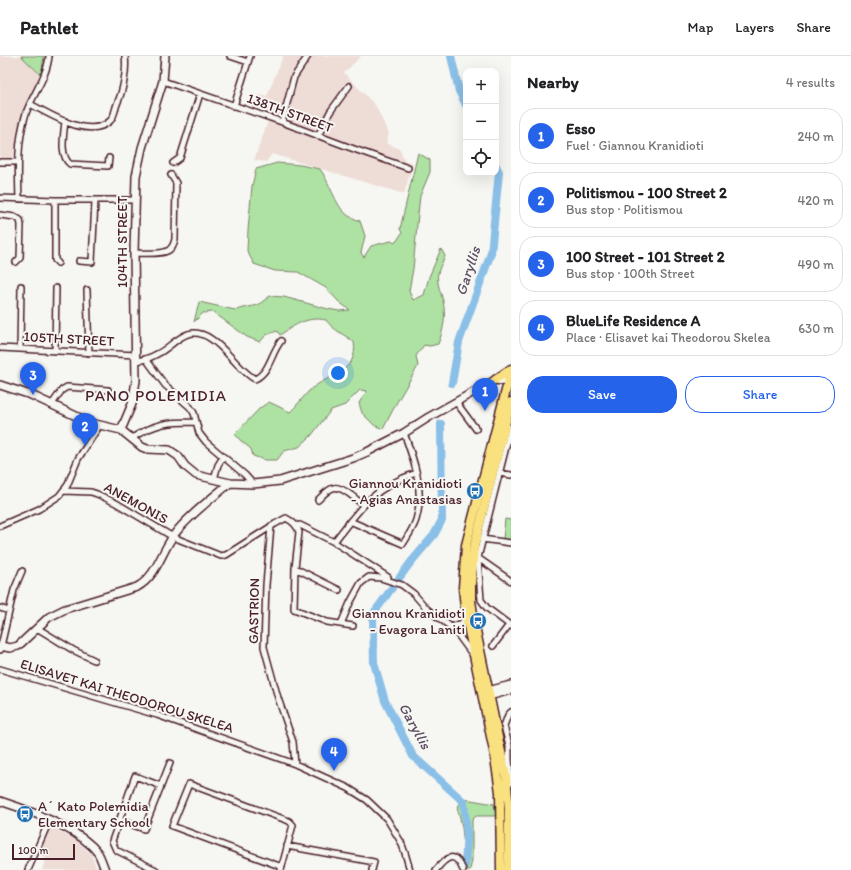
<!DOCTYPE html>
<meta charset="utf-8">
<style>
:root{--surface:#fff;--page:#f6f6f6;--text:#202124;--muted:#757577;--line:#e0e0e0;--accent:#2563eb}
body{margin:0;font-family:Itim,sans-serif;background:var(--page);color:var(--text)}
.controls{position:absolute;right:12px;top:12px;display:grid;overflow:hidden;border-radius:8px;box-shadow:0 4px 16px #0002}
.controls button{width:36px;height:36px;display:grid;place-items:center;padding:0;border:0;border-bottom:1px solid var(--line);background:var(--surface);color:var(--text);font:20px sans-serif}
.scale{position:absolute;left:12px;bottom:10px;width:63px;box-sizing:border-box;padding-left:4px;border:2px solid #4a1f2b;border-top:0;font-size:11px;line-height:14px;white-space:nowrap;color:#4a1f2b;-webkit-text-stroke:3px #f6f6f2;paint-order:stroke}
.you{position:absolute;left:338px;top:317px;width:14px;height:14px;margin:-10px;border:3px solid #fff;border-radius:50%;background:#1a73e8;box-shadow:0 0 0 6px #1a73e833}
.badge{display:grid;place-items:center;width:26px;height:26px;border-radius:50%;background:var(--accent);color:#fff;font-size:13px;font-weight:700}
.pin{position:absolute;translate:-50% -33px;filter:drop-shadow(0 1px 2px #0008)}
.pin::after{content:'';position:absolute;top:21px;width:14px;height:12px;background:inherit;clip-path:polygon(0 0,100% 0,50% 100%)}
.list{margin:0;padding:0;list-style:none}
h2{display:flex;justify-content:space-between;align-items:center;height:52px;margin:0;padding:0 16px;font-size:17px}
h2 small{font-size:13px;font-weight:400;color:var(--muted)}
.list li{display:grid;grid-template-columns:26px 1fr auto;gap:12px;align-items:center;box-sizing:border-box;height:56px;margin:0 8px 8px;padding:0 8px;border:1px solid var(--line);border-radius:16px}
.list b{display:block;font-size:15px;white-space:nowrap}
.list p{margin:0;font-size:13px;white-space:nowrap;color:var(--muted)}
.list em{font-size:13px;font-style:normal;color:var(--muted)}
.actions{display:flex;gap:8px;padding:12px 16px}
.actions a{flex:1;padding:9px 0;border:1px solid var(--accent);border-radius:16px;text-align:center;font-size:14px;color:var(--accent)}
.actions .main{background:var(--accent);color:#fff}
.icon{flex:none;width:22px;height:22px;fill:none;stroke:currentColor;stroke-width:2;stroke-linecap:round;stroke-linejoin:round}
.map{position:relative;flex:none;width:511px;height:814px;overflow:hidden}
header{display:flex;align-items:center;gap:24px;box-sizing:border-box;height:56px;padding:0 20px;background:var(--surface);border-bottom:1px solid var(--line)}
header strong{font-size:19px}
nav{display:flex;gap:22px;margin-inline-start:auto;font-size:14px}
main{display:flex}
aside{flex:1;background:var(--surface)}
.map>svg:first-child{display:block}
.built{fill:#eeddd6}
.green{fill:#ade2a3;stroke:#7c8067}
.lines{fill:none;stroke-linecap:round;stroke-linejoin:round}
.river{stroke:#8abfe7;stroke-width:8}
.street-casing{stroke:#4a1f2b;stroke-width:8}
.secondary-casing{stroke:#4a1f2b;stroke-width:10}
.primary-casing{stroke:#4a1f2b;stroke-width:11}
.street{stroke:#f6f6f2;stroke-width:5}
.secondary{stroke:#f6f6f2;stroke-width:7}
.primary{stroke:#fae180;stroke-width:8}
.labels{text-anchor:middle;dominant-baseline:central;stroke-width:4;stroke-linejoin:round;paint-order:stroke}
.street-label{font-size:14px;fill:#4a1f2b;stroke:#f6f6f2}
.poi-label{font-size:14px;fill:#4a1f2b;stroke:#f6f6f2;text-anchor:end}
.water-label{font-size:15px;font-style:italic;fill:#5d4f63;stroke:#f6f6f2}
.quarter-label{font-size:16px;letter-spacing:1px;fill:#4a1f2b;stroke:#f6f6f2}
</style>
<header>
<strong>Pathlet</strong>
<nav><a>Map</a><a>Layers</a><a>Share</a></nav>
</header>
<main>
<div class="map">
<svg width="511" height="814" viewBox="0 0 511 814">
<rect width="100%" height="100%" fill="#f6f6f2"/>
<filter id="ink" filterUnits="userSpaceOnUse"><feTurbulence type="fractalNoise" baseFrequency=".025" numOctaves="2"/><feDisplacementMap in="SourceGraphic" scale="8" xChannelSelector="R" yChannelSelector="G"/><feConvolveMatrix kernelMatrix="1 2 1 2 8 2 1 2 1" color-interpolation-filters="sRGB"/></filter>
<g filter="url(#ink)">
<path class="built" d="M0 0H21L40 18 22 58 13 101 11 104H0Z
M283 0H361L344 17 375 49 389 78 386 87 400 93 404 104 413 107 404 138 272 98 266 106 254 104 271 57 254 51 258 39 267 40Z
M49 770 75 783 91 798 96 811 95 814H42L46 802 36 797Z"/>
<path class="green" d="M21 0H44L42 13 40 18Z
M418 97 430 104V116L420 140 418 158 413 213 409 235 413 244 424 239 429 221 441 193 445 200C443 205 439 212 438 217 436 227 441 236 443 245 446 260 444 273 438 288L430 290 424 289 416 300 418 310 397 346 383 373 374 369 362 357 359 347 367 335 360 334 345 349 331 354 311 380 299 391 284 395 277 404H265L253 400 251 393 240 384 235 378 260 352 269 346 290 356C297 350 302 342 309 335 326 318 359 318 354 286 345 279 333 274 326 264 307 260 295 269 280 279L277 275 266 279 260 286 247 281 213 256 203 257 194 266 199 246 235 254 258 249 270 240 284 241 328 253 339 255 350 254 339 246 326 232 298 216 275 215 254 208 247 195 248 174 252 130 256 113 277 107 300 109 320 113C329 125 335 148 345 157 349 161 355 163 360 165L365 180 361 197 364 201 371 190 391 185 396 186 402 177 400 173Z
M505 463 511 464V484L503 483Z
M465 743 494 748 496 760H476L472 764V804L470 814H465C460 803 463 803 463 792 464 779 461 764 457 751Z"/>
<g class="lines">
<path class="river" d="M451 0 459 35 466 49
M452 327 459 286 491 197 499 116 496 110
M397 525 411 506 434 479 442 464 441 368
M392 532 373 558 374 607 385 645 413 700 464 746 467 779 465 809"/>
<g class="street-casing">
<path id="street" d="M230 0 248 6
M163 25 282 66 354 93 408 112
M30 48C50 58 89 84 110 65 114 62 115 53 117 48 123 35 127 15 125 0
M234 50 250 0
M65 65C64 78 59 99 70 108L108 110 109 102
M282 66 294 21 308 0
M318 80 330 56 349 30
M0 106H18
M173 107 180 102 200 38
M0 142 55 144H134
M19 143C18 115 17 85 26 57 33 38 47 21 49 0
M55 144V204L58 207
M0 159 15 161 20 164 21 169 20 202 16 206
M134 197C142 197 162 199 169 194 173 191 174 188 175 183L176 127 171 119
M79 205 92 206 95 145
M87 234 89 297
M0 292 136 299
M20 293 21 230
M55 295 56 232
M146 303 165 329 190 351 194 357 199 377 206 386 245 419 253 428
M136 305C143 304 150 302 157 298 168 293 176 282 188 278 214 270 235 313 255 323 270 316 271 297 281 285
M456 346 476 373
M52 348 62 334 67 331 108 334
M511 371 478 502 481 544 487 552 511 570
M132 382C156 367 167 366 195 366
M499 417 511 419
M214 423 218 409 223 401
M63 435 91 436 97 438 116 447 173 481 221 500 226 499 256 480 275 468 286 462C292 465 297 469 299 476L295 512 294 553 327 566 353 570
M318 444C322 440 327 434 333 432 341 429 357 444 363 449
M350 465 403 488C408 480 413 473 416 464 425 435 414 404 404 377
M0 470 39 453 59 440 67 430 78 403 100 369
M271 470 266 529 264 591 278 642 293 686 295 708
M296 470 300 469 334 486 388 521
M482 483 511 487
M334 486C359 453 374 431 416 417
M478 502 511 525
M295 512 339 534
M0 552 9 555
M341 568 350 547 361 527 369 521 381 522 402 529 414 538 427 553 451 571 458 579 472 598
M451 571 462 567 466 561
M37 572 73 594 94 604
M1 590 14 534 22 515
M493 590 509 569
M0 613 157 659 295 708 348 732 367 744 387 763 401 786 405 797 410 814
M511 656 508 659 504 670 509 689V703L511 727
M119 764 144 773 170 707
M287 790 374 806 372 814
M28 814 49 765
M156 814 116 794 112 785 135 720 161 730
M281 814C285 799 289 784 293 769L289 765 189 728 172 770 282 811
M436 814C447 800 455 795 463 814"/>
</g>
<g class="secondary-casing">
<path id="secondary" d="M0 329 31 339 91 367 121 374 142 391 147 393 169 394 178 400 185 410 196 419 230 427 253 428 280 425 353 402 367 396 404 377 429 361 495 324 502 325 511 328
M121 374 132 348 136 325 134 197 136 120 142 92 163 25 165 0
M0 593 1 590 10 592 18 590 49 561 65 553 137 531C158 520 162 492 177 475 192 457 212 442 230 427
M484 636 511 629
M485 641 511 634
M0 745C28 754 80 773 98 797 101 802 103 809 105 814"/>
</g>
<g class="primary-casing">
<path id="primary" d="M495 324 511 313
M501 814 500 736 494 695 466 561 463 532 466 489 511 315
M509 814V752L506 720 475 570 471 545V528L474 491 511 346"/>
</g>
<use href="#street" class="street"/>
<use href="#secondary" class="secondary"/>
<use href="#primary" class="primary"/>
</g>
</g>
<defs>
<g id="bus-disc" transform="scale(0.9)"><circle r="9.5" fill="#1f6fb2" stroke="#f6f6f2"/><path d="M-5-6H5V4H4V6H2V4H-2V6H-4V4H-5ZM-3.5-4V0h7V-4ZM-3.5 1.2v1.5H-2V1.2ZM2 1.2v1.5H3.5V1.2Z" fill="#fff"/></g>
</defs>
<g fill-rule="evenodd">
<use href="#bus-disc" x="475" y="435"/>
<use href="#bus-disc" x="478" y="565"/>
<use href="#bus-disc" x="25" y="758"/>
</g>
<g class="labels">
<g class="street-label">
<text transform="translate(290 57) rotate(20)">138TH STREET</text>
<text transform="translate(122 186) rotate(-90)">104TH STREET</text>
<text transform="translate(69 283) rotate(3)">105TH STREET</text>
<text transform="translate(136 447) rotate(29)">ANEMONIS</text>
<text transform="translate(254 555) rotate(-89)">GASTRION</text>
<text transform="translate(127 640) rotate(17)">ELISAVET KAI THEODOROU SKELEA</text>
</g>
<g class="poi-label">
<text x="462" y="427">Giannou Kranidioti<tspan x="462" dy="16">- Agias Anastasias</tspan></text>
<text x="465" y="557">Giannou Kranidioti<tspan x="465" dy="16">- Evagora Laniti</tspan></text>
<text x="38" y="750" text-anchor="start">A´ Kato Polemidia<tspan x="38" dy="16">Elementary School</tspan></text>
</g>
<g class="water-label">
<text transform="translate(468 215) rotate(-72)">Garyllis</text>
<text transform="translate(415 670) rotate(61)">Garyllis</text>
</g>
<g class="quarter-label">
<text x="156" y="339">PANO POLEMIDIA</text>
</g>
</g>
</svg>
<div class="controls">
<button>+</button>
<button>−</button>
<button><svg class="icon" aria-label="locate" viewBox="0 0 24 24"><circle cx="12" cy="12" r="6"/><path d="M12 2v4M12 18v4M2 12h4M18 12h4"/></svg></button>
</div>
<div class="scale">100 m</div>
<div class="you"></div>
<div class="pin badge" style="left:485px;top:355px">1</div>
<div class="pin badge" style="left:85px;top:390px">2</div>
<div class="pin badge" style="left:33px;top:339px">3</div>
<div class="pin badge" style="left:334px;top:715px">4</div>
</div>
<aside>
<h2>Nearby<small>4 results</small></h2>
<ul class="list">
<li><span class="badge">1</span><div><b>Esso</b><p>Fuel · Giannou Kranidioti</p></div><em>240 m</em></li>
<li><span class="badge">2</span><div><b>Politismou - 100 Street 2</b><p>Bus stop · Politismou</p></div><em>420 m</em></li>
<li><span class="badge">3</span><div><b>100 Street - 101 Street 2</b><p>Bus stop · 100th Street</p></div><em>490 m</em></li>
<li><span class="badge">4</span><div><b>BlueLife Residence A</b><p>Place · Elisavet kai Theodorou Skelea</p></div><em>630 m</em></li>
</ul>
<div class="actions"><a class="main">Save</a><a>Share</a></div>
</aside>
</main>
